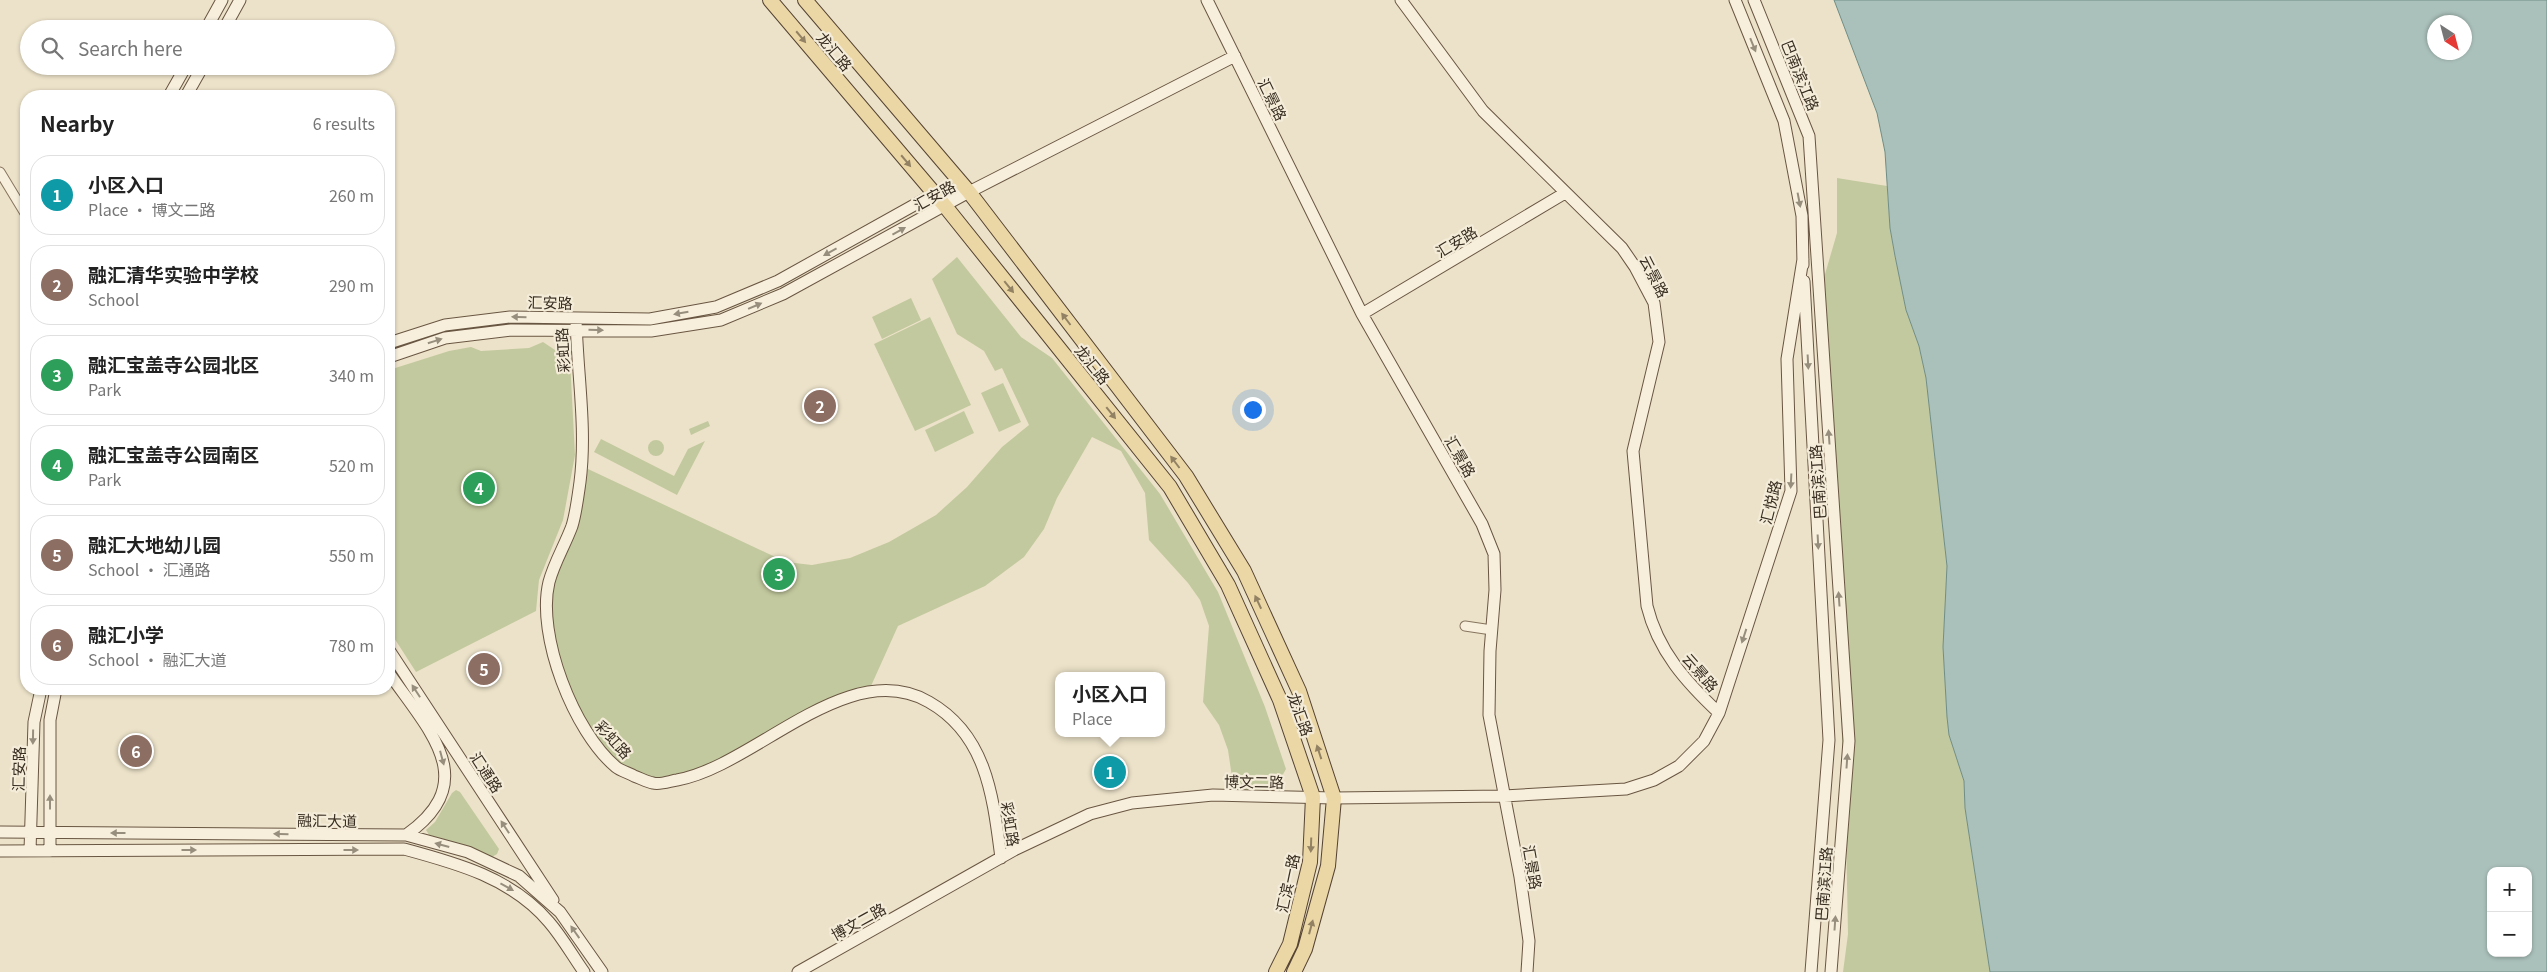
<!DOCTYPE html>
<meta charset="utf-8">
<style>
:root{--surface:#fff;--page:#f6f6f6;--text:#222;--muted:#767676;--line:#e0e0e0;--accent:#db2777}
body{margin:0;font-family:Georgia,"Noto Sans SC",serif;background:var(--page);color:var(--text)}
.controls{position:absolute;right:15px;bottom:15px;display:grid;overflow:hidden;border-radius:10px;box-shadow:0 1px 4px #0004}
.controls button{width:45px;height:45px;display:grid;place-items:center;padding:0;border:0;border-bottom:1px solid var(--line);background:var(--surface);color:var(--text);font:25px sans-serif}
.compass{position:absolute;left:2427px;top:15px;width:45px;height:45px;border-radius:50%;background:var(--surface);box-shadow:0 1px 4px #0004;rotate:144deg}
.you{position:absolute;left:1252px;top:409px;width:18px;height:18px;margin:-12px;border:4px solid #fff;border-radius:50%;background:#1a73e8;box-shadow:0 0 0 8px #1a73e833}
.badge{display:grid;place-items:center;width:32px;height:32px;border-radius:50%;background:var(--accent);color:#fff;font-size:16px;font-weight:700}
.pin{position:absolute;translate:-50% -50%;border:2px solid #fff;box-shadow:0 1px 5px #0006}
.popup{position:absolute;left:1055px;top:672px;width:110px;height:65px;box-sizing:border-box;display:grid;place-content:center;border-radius:10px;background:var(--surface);filter:drop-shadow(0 1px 4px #0005);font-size:16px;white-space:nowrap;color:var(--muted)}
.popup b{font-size:19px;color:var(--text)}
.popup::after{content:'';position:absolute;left:50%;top:100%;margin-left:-10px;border:10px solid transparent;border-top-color:var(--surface)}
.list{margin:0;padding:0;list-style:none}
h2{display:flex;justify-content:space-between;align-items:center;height:65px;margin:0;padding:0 20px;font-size:21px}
h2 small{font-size:16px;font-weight:400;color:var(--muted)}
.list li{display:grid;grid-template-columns:32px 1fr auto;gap:15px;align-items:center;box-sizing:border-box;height:80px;margin:0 10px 10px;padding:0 10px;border:1px solid var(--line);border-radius:20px}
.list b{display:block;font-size:19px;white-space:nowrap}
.list p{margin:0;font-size:16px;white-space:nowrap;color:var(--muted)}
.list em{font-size:16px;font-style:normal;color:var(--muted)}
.icon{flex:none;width:28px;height:28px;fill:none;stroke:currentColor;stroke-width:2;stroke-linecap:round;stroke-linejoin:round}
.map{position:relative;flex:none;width:2547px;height:972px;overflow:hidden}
.search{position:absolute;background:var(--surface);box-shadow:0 1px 4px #0004;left:20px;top:20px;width:375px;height:55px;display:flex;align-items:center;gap:12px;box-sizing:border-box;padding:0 18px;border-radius:28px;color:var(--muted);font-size:19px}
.panel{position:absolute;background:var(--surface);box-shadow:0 1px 4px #0004;left:20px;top:90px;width:375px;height:605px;border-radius:20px}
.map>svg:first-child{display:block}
.green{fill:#c3c99e}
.water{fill:#aac0ba;stroke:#708e87;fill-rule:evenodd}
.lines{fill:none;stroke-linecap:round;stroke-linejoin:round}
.street-casing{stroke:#87755f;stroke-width:11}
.secondary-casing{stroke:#695642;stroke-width:13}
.primary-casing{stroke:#554333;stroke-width:16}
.street{stroke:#f7efdc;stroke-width:9}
.secondary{stroke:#f7efdc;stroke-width:11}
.primary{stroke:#ebd6a5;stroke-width:14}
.oneway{fill:#928263}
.oneway2{fill:#988e7e}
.labels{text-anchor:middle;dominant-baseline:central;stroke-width:4.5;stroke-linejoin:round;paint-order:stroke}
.street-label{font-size:15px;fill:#382d21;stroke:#f4ecd8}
</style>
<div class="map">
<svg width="2547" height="972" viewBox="0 0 2547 972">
<rect width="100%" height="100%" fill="#ece2c9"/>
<path class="green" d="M1837 178 1887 186 1890 228 1895 256 1906 310 1919 346 1926 378 1947 566 1943 647 1947 717 1949 735 1964 781 1965 808 1990 972H1843L1848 934 1846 833 1823 281 1837 233Z
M957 257 1021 337 1052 358 1160 494 1218 592 1265 707 1286 769 1273 792 1234 791 1228 750 1219 725 1203 702 1209 626 1200 600 1188 583 1149 540 1145 493 1121 451 1092 437 1057 498 1044 529 1024 557 985 586 898 626 871 686 820 704 732 754 692 773 657 779 620 765 590 729 568 683 554 636 550 610 554 584 578 526 588 469 786 562 812 565 850 558 889 542 936 515 967 487 1002 447 1029 425 1002 368 995 371 984 351 957 334 932 279Z
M911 298 921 320 882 339 872 317Z
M930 317 971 405 915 431 874 344Z
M543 342 570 360 575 455 563 520 539 580 536 611 416 672 389 630V370L449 351 471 347 481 351 529 348Z
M1003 383 1021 422 999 432 981 393Z
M964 411 974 433 935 452 925 430Z
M708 421 710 426 691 435 689 429Z
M601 439 674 476 688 449 705 441 677 495 594 452Z
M648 448a8 8 0 1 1 16 0a8 8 0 1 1-16 0Z
M456 790 460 792 499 849 497 854 492 857 469 847 429 835 426 830 435 822 452 793Z"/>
<path class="water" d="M1834 0H2547V972H1990L1965 808 1964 781 1949 735 1947 717 1943 647 1947 566 1926 378 1919 346 1906 310 1895 256 1890 228 1885 152 1877 113ZM2434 22H2464V52H2434ZM2491 871H2528V953H2491Z"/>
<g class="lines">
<g class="street-casing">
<path id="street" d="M0 172 26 215
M1465 626 1492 630"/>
</g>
<g class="secondary-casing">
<path id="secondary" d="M1207 0 1362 314 1482 524 1494 554 1495 590 1490 651 1489 715 1520 877 1529 941 1527 972
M1401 0 1483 111 1622 248 1635 267 1654 303 1659 342 1633 451 1647 606C1658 651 1686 682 1719 713
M1735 0 1784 121 1802 216 1803 265
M1754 0 1809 136 1849 741 1831 972
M206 29 222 0
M224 29 240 0
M169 96 186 66
M186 96 203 66
M1804 281 1829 740 1811 972
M1362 314 1565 193
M576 318C577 372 587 428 580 482 578 496 576 513 572 526 565 545 554 563 549 582 536 635 574 732 616 767 621 771 629 773 634 776 640 778 647 782 653 783 660 785 670 781 677 780 755 766 848 655 929 702 987 735 993 797 1001 858
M389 343 445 325 510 317 650 319 716 307 778 281 934 194 967 192
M389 357 445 338 511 330 651 331 721 320 783 294 969 192 1235 56
M389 650 553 900
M389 673C428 730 483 781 406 835
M0 832 406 835 468 852 519 876 560 912 602 972
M0 851 404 849C456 863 512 878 549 922 562 937 572 955 584 972
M30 851 34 722 41 689
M50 851V720L56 689
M798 972 1016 849 1090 814 1132 803 1213 795 1334 798 1504 796 1626 789 1654 780 1679 766 1704 741 1719 713 1791 491 1787 359 1803 259"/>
</g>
<g class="primary-casing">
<path id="primary" d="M770 0 945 206 1170 487 1228 585 1280 700 1313 797 1310 862 1290 944 1276 972
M805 0 969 192 1186 476 1244 571 1299 691 1334 798 1328 866 1305 949 1294 972"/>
</g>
<use href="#street" class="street"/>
<use href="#secondary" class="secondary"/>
<use href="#primary" class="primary"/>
</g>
<defs><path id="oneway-solid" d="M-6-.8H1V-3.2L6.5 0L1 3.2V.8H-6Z" transform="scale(1.25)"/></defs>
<g class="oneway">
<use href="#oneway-solid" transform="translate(801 37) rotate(50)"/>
<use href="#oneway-solid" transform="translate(906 161) rotate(50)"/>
<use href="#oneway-solid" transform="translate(1009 287) rotate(51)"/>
<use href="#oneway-solid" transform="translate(1066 319) rotate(-127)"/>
<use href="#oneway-solid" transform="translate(1111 413) rotate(51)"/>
<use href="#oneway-solid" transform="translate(1175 462) rotate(-127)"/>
<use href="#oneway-solid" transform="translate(1258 602) rotate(-115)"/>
<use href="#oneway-solid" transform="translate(1319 752) rotate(-108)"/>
<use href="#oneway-solid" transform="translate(1311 845) rotate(92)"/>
<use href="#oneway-solid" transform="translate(1311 927) rotate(-75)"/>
</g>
<g class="oneway2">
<use href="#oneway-solid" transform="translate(1753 45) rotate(68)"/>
<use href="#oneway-solid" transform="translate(1799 200) rotate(79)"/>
<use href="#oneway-solid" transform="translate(899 231) rotate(-29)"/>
<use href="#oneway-solid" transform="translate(830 252) rotate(151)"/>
<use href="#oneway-solid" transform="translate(755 306) rotate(-23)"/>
<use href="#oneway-solid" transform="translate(681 313) rotate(170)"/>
<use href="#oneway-solid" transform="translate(519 317) rotate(-179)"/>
<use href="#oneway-solid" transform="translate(596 330) rotate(1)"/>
<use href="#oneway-solid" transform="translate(435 341) rotate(-17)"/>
<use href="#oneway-solid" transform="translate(1808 362) rotate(87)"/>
<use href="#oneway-solid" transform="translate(1829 437) rotate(-94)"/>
<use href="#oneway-solid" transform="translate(1791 481) rotate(93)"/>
<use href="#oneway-solid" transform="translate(1818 542) rotate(87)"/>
<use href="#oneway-solid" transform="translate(1839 599) rotate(-94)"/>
<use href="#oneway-solid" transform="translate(1744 636) rotate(108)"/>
<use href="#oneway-solid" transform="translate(416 691) rotate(-123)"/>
<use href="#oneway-solid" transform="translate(33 737) rotate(91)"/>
<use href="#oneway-solid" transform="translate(442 758) rotate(75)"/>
<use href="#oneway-solid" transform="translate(1847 761) rotate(-86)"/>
<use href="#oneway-solid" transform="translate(50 802) rotate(-90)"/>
<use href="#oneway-solid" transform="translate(505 827) rotate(-123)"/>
<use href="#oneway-solid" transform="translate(118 833) rotate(-180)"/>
<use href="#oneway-solid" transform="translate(281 834) rotate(-179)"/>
<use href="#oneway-solid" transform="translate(442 845) rotate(-165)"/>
<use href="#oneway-solid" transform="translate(189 850)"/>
<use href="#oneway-solid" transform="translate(351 850)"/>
<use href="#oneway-solid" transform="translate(507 887) rotate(29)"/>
<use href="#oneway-solid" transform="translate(1835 923) rotate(-86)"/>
<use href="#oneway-solid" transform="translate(575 932) rotate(-125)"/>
</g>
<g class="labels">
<g class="street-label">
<text transform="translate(835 51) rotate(50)">龙汇路</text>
<text transform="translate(1801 75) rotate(68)">巴南滨江路</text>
<text transform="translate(1273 99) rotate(64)">汇景路</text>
<text transform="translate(934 195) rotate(-29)">汇安路</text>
<text transform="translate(1456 241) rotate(-31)">汇安路</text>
<text transform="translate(1655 276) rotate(63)">云景路</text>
<text transform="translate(550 302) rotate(1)">汇安路</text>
<text transform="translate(562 350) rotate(-93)">彩虹路</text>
<text transform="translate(1093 364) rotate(51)">龙汇路</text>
<text transform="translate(1461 456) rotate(60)">汇景路</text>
<text transform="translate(1817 482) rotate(-94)">巴南滨江路</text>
<text transform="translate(1770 502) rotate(-76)">汇悦路</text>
<text transform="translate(1701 672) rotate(49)">云景路</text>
<text transform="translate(1301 714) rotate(70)">龙汇路</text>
<text transform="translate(614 739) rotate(48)">彩虹路</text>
<text transform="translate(18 769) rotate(-89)">汇安路</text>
<text transform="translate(487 772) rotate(57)">汇通路</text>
<text transform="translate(1254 781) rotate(1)">博文二路</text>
<text transform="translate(327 820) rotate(1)">融汇大道</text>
<text transform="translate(1011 824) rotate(81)">彩虹路</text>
<text transform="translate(1533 867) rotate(80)">汇景路</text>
<text transform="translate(1287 883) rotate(-78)">汇滨一路</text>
<text transform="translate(1823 884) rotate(-86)">巴南滨江路</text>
<text transform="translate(858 921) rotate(-29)">博文二路</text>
</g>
</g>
</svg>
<div class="controls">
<button>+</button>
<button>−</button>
</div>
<svg class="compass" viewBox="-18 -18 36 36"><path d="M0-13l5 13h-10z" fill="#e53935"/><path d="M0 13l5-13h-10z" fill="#767676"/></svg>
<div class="you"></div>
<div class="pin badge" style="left:1110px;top:772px;background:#0f9aa8">1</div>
<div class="popup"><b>小区入口</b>Place</div>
<div class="pin badge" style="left:820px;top:406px;background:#8d6e63">2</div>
<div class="pin badge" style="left:779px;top:574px;background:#2e9e5b">3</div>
<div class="pin badge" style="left:479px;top:488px;background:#2e9e5b">4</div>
<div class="pin badge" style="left:484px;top:669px;background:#8d6e63">5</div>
<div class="pin badge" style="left:136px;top:751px;background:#8d6e63">6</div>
<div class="search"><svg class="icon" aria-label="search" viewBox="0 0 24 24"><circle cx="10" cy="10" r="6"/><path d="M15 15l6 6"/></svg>Search here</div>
<section class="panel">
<h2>Nearby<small>6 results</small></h2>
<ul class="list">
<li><span class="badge" style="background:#0f9aa8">1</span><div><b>小区入口</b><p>Place · 博文二路</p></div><em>260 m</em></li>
<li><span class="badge" style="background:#8d6e63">2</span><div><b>融汇清华实验中学校</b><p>School</p></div><em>290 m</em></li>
<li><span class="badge" style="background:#2e9e5b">3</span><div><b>融汇宝盖寺公园北区</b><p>Park</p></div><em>340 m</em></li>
<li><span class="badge" style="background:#2e9e5b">4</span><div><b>融汇宝盖寺公园南区</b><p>Park</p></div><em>520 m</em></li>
<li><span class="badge" style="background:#8d6e63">5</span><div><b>融汇大地幼儿园</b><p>School · 汇通路</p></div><em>550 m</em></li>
<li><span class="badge" style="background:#8d6e63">6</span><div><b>融汇小学</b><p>School · 融汇大道</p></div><em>780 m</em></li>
</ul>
</section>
</div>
